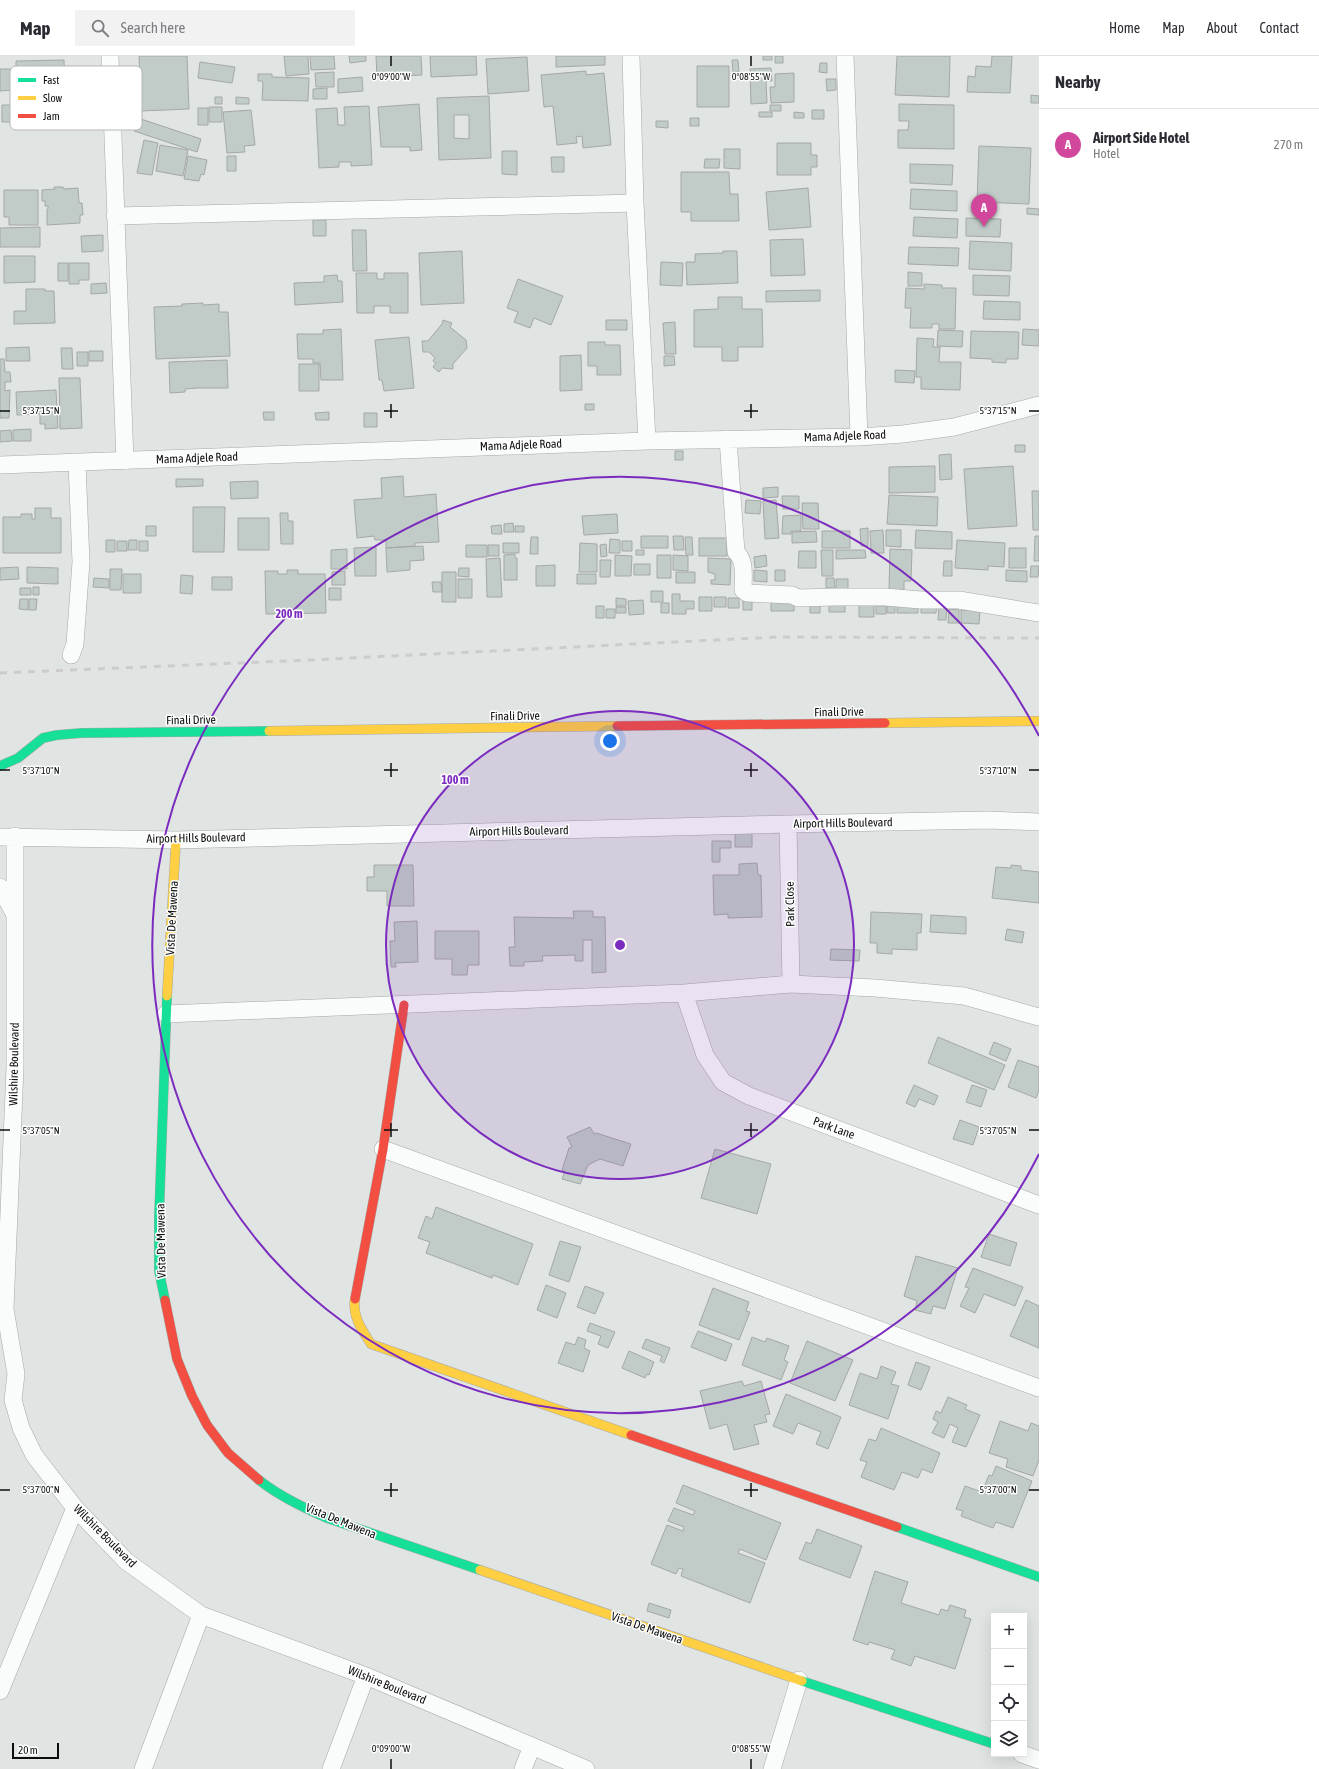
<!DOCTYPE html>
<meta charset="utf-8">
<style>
:root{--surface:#fff;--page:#f2f2f3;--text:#2b2b33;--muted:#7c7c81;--line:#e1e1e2;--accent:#d93025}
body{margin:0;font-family:"Asap Condensed",sans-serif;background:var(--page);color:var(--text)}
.controls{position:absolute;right:12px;bottom:12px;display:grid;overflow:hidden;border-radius:0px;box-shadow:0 4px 16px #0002}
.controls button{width:36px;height:36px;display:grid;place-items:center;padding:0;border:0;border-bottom:1px solid var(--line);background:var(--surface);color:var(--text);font:20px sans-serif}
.scale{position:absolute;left:12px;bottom:10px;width:47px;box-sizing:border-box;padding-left:4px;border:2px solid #0c0e0e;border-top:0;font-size:11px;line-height:14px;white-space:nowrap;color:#0c0e0e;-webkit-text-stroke:3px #fff;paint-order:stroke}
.you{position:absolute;left:610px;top:685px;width:14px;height:14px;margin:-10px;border:3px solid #fff;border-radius:50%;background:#1a73e8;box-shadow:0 0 0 6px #1a73e833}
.badge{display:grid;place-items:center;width:26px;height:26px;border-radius:50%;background:var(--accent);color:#fff;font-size:13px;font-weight:700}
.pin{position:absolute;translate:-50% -33px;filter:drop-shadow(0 1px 2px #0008)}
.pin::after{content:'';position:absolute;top:21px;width:14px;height:12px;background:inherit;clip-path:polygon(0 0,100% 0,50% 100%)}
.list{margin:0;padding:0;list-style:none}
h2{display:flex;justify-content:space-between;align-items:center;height:52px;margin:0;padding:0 16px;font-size:17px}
h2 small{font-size:13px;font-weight:400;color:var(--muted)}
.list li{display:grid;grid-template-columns:26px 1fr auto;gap:12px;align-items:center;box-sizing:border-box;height:72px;padding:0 16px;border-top:1px solid var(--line)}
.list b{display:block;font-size:15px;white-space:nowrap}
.list p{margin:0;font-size:13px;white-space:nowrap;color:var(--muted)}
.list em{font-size:13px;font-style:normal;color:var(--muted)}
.icon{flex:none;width:22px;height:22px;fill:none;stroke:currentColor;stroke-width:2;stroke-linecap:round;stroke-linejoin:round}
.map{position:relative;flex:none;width:1039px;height:1713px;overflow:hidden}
header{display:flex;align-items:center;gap:24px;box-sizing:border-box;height:56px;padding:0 20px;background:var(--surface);border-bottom:1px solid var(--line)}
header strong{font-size:19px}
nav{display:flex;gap:22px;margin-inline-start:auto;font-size:14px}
.search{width:280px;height:36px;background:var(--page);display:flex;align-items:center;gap:10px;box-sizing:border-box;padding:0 14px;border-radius:0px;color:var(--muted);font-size:15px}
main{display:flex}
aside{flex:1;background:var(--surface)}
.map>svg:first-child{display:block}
.building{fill:#c1cbc7;stroke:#a5a8a6;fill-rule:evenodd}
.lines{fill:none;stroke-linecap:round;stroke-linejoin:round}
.street-casing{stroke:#a6a9a7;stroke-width:18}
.fast-casing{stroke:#a6a9a7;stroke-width:10}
.slow-casing{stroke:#a6a9a7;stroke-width:10}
.jam-casing{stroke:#a6a9a7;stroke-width:10}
.street{stroke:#fafbfb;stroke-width:17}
.fast{stroke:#16e098;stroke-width:9}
.slow{stroke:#ffcf43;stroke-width:9}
.jam{stroke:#f24e42;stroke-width:9}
.rail{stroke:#ccc;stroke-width:3;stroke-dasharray:7 7;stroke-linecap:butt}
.ticks{fill:none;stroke:#0c0e0e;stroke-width:1.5}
.ring{fill:none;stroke:#7b2cbf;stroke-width:2}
.labels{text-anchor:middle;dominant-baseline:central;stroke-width:3;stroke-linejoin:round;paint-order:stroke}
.street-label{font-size:12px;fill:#0c0e0e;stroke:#fff}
.key{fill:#fff;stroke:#b6b7b7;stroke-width:1}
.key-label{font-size:11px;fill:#0c0e0e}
.ticks-label{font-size:10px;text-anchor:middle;fill:#0c0e0e;stroke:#fff;stroke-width:3;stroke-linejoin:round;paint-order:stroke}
.centre{fill:#7b2cbf;stroke:#fff;stroke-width:2}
.ring-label{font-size:12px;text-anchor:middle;font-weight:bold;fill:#7b2cbf;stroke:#fff;stroke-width:3;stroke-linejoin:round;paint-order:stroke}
</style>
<header>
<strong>Map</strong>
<div class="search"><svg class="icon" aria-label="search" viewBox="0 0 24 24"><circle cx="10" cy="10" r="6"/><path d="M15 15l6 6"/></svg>Search here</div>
<nav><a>Home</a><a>Map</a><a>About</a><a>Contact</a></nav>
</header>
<main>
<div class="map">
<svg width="1039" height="1713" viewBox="0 0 1039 1713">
<rect width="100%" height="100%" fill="#e0e4e2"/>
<path class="building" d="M139 0H187L189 53 141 55Z
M284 0H308L309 18 286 20Z
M310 0H334L335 13 311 14Z
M349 0H366V5L350 7Z
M376 0H421L422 19 377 21Z
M430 0H476L477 19 431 21Z
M556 0H605V9L556 11Z
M763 0H772V4H763Z
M775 0H783V7H775Z
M897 0H950L949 41 895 39Z
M992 0H1012L1010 37 967 36 968 20 975 21 976 10 991 11Z
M527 1 529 35 488 38 486 3Z
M64 4 65 34 16 35V5Z
M732 4H738L739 16H733Z
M200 6 235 11 232 27 198 22Z
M820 7H827V17L819 16Z
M697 10H729V51H697Z
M771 12 772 25H766L767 47 751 48 750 13Z
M0 13H13L14 34 0 35Z
M586 15V19L604 17 611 89 583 92 582 80 576 81 577 87 557 89 553 50 544 51 541 19Z
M334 16V31H316L315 17Z
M794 17V46L771 47 770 31H775V18Z
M258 18H272V21L309 22 308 45 262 44 263 27 262 25H258Z
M362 21 363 35 338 37V23Z
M826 23H836V34L827 35Z
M327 32V43H313V33Z
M1031 39 1039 40V47H1031Z
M489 40 491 102 439 104 437 42ZM454 59H469V83L454 82Z
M215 41H222V48H215Z
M236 41 249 42V48H236Z
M419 48 422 94 410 95V91H381L378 51Z
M899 48 954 49V93L898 92V74H908L909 65H899Z
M2 49H33V66H2Z
M770 49H781V55H770Z
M369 50 372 109 351 110V106H339V111L319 112 316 53 337 52 338 69H345L344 51Z
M209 51H222V66H209Z
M198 52H208V69H198Z
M251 54 255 89 244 90 245 96 227 97 223 56Z
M812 54H824V63H812Z
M759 56H772V61H759Z
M794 56 804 57V62H794Z
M138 62 201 83 197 96 134 75Z
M690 62H699V70H690Z
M656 65H668V72L656 71Z
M144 84 158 87 152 119 137 117Z
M777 87H811V99H817V111H811V119H777Z
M160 89 188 94 183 120 156 115Z
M979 90 1031 92 1029 148 977 146Z
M724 93H740V113L724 112Z
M502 95H517V119L502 118Z
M188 100 207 104 204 119 201 118 199 125 184 123Z
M227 100H236V115H227Z
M551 101H564V116H552Z
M705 103H720L719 112H704Z
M910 108 953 109 952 129 910 127Z
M681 116H729L730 138H738L739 165H691V156H681Z
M54 131H63L64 133 78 132 79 147H82L83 159H80V167L47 169V153H48V150H45V145H42V134L55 133Z
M808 132 811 171 769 174 766 136Z
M911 133 957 135V155L910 153Z
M4 134H38V169H9V161H4Z
M1027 152 1039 153V159L1027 158Z
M914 161 958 163 957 182 913 180Z
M966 162 1001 163 1000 181 966 180Z
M313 164H326V180H313Z
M40 171V191H0V172Z
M352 174H366L367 215H353Z
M103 179V195L82 196 81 180Z
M803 183 805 219 771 220 770 184Z
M970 185 1012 187 1011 215 969 213Z
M909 191 959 192 958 210 908 208Z
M462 195 464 247 421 249 419 197Z
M723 195H737L738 227 687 229 686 206H695V198L723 197Z
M4 200H35V226L4 227Z
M661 206 683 207 682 230 660 229Z
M58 207H68V225H58Z
M69 207H89V224H79V228H69Z
M908 216 922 217V230H908Z
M356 217H377V223H384V217H408V257H390V250H374V257H357Z
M337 219 338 225H342L343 246 295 249 294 227 324 226V220Z
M973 219 1010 220 1009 240 973 239Z
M518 223 563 240 551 269 534 262 530 272 514 266 518 256 507 252Z
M106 227 107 237 91 238V228Z
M924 228 942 229V232H956L955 273H939V268H932V272H910L911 252H905L906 232 924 233Z
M26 233H45V235H54L55 267 14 268V255H26Z
M820 234V245L766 246V235Z
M718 241H742V253H762L763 291H738V305H722V291H694V254L718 253Z
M984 245 1020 246V264L983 263Z
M203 247V249L219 248V256H228L230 300 156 303 154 251 182 250V248Z
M443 264 452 267 450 271 466 284 467 292 453 308V313L442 312 439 316 433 311 436 307 433 305 435 302 429 296H423L422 285H428L442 268Z
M606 264H627V274H606Z
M675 266 676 298H665L663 267Z
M341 273 343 324H321L320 307H313V303H298L297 278H323V274Z
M1023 273 1039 274V290L1022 289Z
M938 274 963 275 962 291 937 290Z
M971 275 1019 276 1018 303H1006V307L992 306V303L970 302Z
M409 281 414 332 384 335 382 324H379L375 284Z
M917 282 934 283 933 291H940L939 306H961L960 334 921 333V321H916Z
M588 286H605V289H620L621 319H597V310H588Z
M29 291 30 305H6V292Z
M61 292H72L73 313H62Z
M89 295H103V305H89Z
M77 296H88V310H77Z
M581 299 582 334 560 335V300Z
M664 300H674L675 309 664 310Z
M0 303H4L5 316H10L11 326H5V335L10 334 9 362H0Z
M227 304 228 332H197L185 333V336L170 337 169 306Z
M299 308H319V335H299Z
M895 314 915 315 914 327 895 326Z
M59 322H80L82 372 60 373Z
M56 334 58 372 45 373V368H40V358L17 359 16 336Z
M585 348H594V354H585Z
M263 356H274V364H264Z
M329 356V364H316L315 357Z
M364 357H377V371H364Z
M31 373V385H13V374Z
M11 374 12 385 0 386V375Z
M1015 389H1025V396H1015Z
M675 395H683V404H675Z
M951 398 952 423 940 424 939 399Z
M935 410V436L889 437V411Z
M1013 410 1017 470 968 473 964 413Z
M403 420 404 441 436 438 439 486 415 487V490L386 492V484H375L374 480 357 482 354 444 382 442 381 422Z
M176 423H203V430L176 431Z
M258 425V442L231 443 230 426Z
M778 431V441L763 442V432Z
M1032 435H1039V474H1033Z
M889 439 938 441 937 470 887 468Z
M782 440H799V453H783Z
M746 444 761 445 760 458 745 457Z
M776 444 779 482 765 483 763 445Z
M802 447H818L819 473H803Z
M193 451H225L224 496H193Z
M35 452H51V462H61V497H3V461H21V458H32V463H35Z
M280 457H288V465H293V488H281Z
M617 458 618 477 584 479 582 460Z
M801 459V475H791V478H782L783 460Z
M238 462H269V494H238Z
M513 467 514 476H504V468Z
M501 469 502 478H492L491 470Z
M146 470H156V480H146Z
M515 470H524V476H515Z
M868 472V490H861L860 473Z
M883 474 884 497H871L870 475Z
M886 474H901V491L886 490Z
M916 474 952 476V493L915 492Z
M816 475 817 486 792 487V476Z
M822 475H850V492H822Z
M641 480H668V492H641Z
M673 480H683L684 494H674Z
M1035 480H1039V505H1034Z
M531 481H538V498H530Z
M685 481H692L693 499H686Z
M699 482H727V500H699Z
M610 483 620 484V497H609Z
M106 484H115V496H106Z
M129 484H137V494H128Z
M957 484 1005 487 1004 511 988 510V514L955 512Z
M117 485H127V495H117Z
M139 485H148V495H139Z
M622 485H632V495H622Z
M503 487H519V497H503Z
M580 487 597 488V516H579Z
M606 488 607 500 601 501 600 489Z
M466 489H487V501H466Z
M488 489H499V500H488Z
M423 490 424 504 410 505V514L387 516 386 492Z
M376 491V520H355L354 492Z
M1009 492H1026V512H1009Z
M347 493V513H331V494Z
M890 493 912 494 911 525H904V534H889Z
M636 494H644V499H636Z
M821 494H833V520H822Z
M836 494H865L866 502 836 503Z
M799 495H816V512H798Z
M515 498V502H517V524H504V499Z
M615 499 632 500 631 520H615Z
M657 499H671V522H657Z
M673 499 688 500V515L673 514Z
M766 499 767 510 755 512 754 501Z
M500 502 502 541H487L486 503Z
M708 502 731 503 730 529 711 528V524H715V518L708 516Z
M600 504H611L610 521H600Z
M944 505H952V520H943Z
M634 508H650V519H634Z
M555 509V530H536V510Z
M1031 510H1039L1038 521H1030Z
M18 511 19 523 0 524V512Z
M27 511 58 512V528L27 527Z
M459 512H469V521L458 520Z
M110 513H122L121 534H110Z
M287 514H298V518H325L326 557 266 558 265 515H278V518H287Z
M754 514 767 515V526L754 525Z
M775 514H785V525H775Z
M1006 514 1027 515V526L1006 525Z
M345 515V529H332V516Z
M442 516H456V546H442Z
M676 516H695V527H676Z
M123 518H141V537H123Z
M577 518H596V528H577Z
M181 519 193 520 192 538 180 537Z
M212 521H232V534H212Z
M94 522 109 523V532L93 531Z
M826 522H834L835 532H826Z
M458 523H472V542H458Z
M836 523H848V533L836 534Z
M432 526H441L442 536H433Z
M33 531H39V539H33Z
M20 532H31V539H20Z
M329 532H341V544H329Z
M651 535H663V546H651Z
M672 538H680V545H694V553H686V558H672Z
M699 541H712V555H699Z
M714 541H726V551H714Z
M743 541H752V554H743Z
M616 542 626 543V550H616Z
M728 542H739V552H728Z
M20 543H28V554L19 553Z
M29 543H37L36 554H29Z
M771 543H794V555H771Z
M643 544 644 558 629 559 628 545Z
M810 545H820V557H810Z
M829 545H845V556H829Z
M661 547H669V557H661Z
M859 548H874V561H859Z
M921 548H937L936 557H921Z
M887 549H895V557H887Z
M918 549V557H897V550Z
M596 550H604V562H596Z
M876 550H886V558H876Z
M939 550 947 551 946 564H938Z
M616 551H626V557H616Z
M606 553H615V562H606Z
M949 553 959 554V567H948Z
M961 554H980L979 568 961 567Z
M735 777H752V791H735Z
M712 785H731V792H720V806H712Z
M757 807 758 819H761L762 861 728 862V858L714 859 713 819H739V808Z
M374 809H413L414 850H387V835H367V821H374Z
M1011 809 1021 810V814L1039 816V847L992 842 996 811 1011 812Z
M573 855H593V861H605L606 916 592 917V884H583V905H575V899L542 900 543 905 524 906V910H510L509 891H515L514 861 574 862Z
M871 856 922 858 921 877H917V894L892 893V898L877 897V887H870Z
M931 859 966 861V878L930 876Z
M417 865 418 906 395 907 396 911H391L390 885H395L394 866Z
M1007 873 1024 876 1022 887 1005 884Z
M435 875H479V909H468L467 919H452V903H435Z
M831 893 860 894 859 905 830 904Z
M938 981 1005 1009 994 1034 928 1007Z
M994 986 1011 993 1006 1005 989 998Z
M1018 1004 1039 1011V1035L1036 1042 1008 1031Z
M914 1029 938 1040 934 1049 919 1043 915 1051 906 1047Z
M972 1029 987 1034 981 1051 966 1046Z
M960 1064 979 1071 973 1089 953 1083Z
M590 1071 594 1078 596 1077 631 1088 623 1110 600 1103 588 1109 580 1128 562 1123 565 1115 562 1114 569 1092 572 1091 567 1081Z
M715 1093 771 1108 757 1158 701 1142Z
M436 1151 533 1188 518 1229 493 1219 492 1222 426 1197 430 1186 418 1182 426 1160 432 1163Z
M989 1178 1017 1187 1010 1210 981 1201Z
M560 1185 581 1191 569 1226 549 1219Z
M916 1200 958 1212 945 1253 933 1250 931 1258 915 1254 917 1245 904 1240Z
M973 1212 1023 1231 1015 1250 984 1238 975 1257 960 1250 969 1232 965 1231Z
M546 1229 566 1237 557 1262 537 1254Z
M585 1230 604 1237 595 1258 577 1251Z
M713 1232 749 1246 746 1255 750 1256 739 1284 699 1269Z
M1026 1244 1039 1250V1292L1010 1280Z
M590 1267 615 1276 608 1292 598 1288 601 1280 587 1275Z
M698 1275 732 1288 726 1305 691 1291Z
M578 1281 586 1284 584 1292 590 1295 583 1316 558 1307 566 1286 575 1289Z
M752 1281 765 1286 767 1282 789 1290 784 1304 788 1306 781 1324 742 1309Z
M646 1283 670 1292 664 1307 660 1305 662 1300 642 1292Z
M807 1285 853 1304 835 1345 790 1327Z
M629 1295 654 1306 649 1319 647 1318 645 1322 622 1312Z
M916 1306 930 1311 921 1334 908 1329Z
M881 1310 896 1316 891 1328 899 1330 888 1363 849 1349 860 1317 877 1323Z
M742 1325 744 1330 761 1325 770 1358 765 1359 767 1366 754 1369 759 1388 734 1394 727 1368 710 1373 700 1335Z
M786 1338 841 1361 828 1393 816 1388 821 1376 798 1367 793 1378 773 1370Z
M948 1341 967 1349 965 1353 980 1359 966 1391 952 1386 958 1372 950 1368 944 1382 932 1377 938 1366 933 1363 936 1355 941 1357Z
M1000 1365 1028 1375 1031 1367 1039 1370V1404L1033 1420 1006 1411 1008 1403 989 1397Z
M881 1372 940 1397 932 1417 922 1413 918 1422 902 1416 894 1434 861 1421 867 1406 860 1404 869 1383 876 1385Z
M996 1410 1032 1425 1013 1472 996 1466 993 1472 961 1460 963 1455 956 1453 965 1430 982 1436 989 1419 992 1420Z
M683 1429 781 1467 766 1504 740 1493 738 1497 765 1507 750 1547 681 1520 683 1513 679 1512 676 1518 651 1508 667 1469 683 1475 684 1471 668 1465 674 1452 693 1459 695 1455 676 1447Z
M817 1473 862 1490 850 1522 799 1503 806 1486 811 1488Z
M875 1515 908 1526 901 1547 939 1559 941 1553 948 1555 950 1549 966 1554 964 1561 971 1563 955 1613 915 1600 911 1610 891 1603 895 1594 869 1586 868 1589 853 1584Z
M649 1547 671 1554 669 1562 647 1555Z"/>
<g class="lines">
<g class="street-casing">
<path id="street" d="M110 0 125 405
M631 0 635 147 647 385
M845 0 859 381
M115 160 635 147
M728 383 736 496C746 505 743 521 743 534L747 537 792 539 798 542 835 541H885L921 544H959L1039 557
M0 409 647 385 859 381 903 378 954 371 1039 349
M71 599 75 588 81 506 77 407
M788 768 791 928
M15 780V1011L5 1253 16 1318 13 1344 21 1372 34 1399 75 1452 126 1505 201 1559 366 1620 586 1713
M0 781 176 784 788 768 988 764 1039 766
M0 831 14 857
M684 937 705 999 723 1026 749 1040 1039 1149
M166 958 684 937 791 928 875 932 964 940 1039 961
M383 1093 1039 1332
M0 1635 75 1452
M1022 1698 1039 1704
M143 1713 201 1559
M331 1713 366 1620
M523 1713 532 1690
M772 1713 799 1624"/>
</g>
<g class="fast-casing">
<path id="fast" d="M0 710 18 702 43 682 57 679 82 677 269 675
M165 1244 159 1215V1161L167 940
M259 1424C279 1440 304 1452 327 1462L480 1514
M897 1471 1039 1521
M802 1625 994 1688"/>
</g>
<g class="slow-casing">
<path id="slow" d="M885 667 1039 665
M269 675 617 670
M167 940 176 784
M355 1243C352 1260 362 1274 371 1288L631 1379
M480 1514 802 1625"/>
</g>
<g class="jam-casing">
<path id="jam" d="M617 670 885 667
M355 1243 383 1093 404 949
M165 1244 177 1303 192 1340 207 1369 228 1397 259 1424
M631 1379 897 1471"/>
</g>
<use href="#street" class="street"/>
<use href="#fast" class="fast"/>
<use href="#slow" class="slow"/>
<use href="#jam" class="jam"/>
<path class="rail" d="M0 617 310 604 777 581 1039 582"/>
</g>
<path class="ticks" d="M391 0V10M751 0V10M391 348V362M751 348V362M0 355H10M384 355H398M744 355H758M1029 355H1039M391 707V721M751 707V721M0 714H10M384 714H398M744 714H758M1029 714H1039M391 1067V1081M751 1067V1081M0 1074H10M384 1074H398M744 1074H758M1029 1074H1039M391 1427V1441M751 1427V1441M0 1434H10M384 1434H398M744 1434H758M1029 1434H1039M391 1703V1713M751 1703V1713"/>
<circle cx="620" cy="889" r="234" fill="#7b2cbf" fill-opacity=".12"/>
<g class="ring">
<circle cx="620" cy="889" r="234"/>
<path d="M1039 1098A468 468 0 1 1 1039 680"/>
</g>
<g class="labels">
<g class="street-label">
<text transform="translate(845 380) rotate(-2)">Mama Adjele Road</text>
<text transform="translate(521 389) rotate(-2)">Mama Adjele Road</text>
<text transform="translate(197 402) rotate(-2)">Mama Adjele Road</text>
<text transform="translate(839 656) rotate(-1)">Finali Drive</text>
<text transform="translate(515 660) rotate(-1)">Finali Drive</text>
<text transform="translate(191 664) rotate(-1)">Finali Drive</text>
<text transform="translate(843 767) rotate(-1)">Airport Hills Boulevard</text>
<text transform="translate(519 775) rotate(-1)">Airport Hills Boulevard</text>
<text transform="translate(196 782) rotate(-1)">Airport Hills Boulevard</text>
<text transform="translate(790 848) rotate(-91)">Park Close</text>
<text transform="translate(172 862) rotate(-87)">Vista De Mawena</text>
<text transform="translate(14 1008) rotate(-89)">Wilshire Boulevard</text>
<text transform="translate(834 1072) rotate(20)">Park Lane</text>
<text transform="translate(161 1185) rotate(-91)">Vista De Mawena</text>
<text transform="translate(341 1465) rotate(22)">Vista De Mawena</text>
<text transform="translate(105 1480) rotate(45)">Wilshire Boulevard</text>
<text transform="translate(647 1572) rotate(19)">Vista De Mawena</text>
<text transform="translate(387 1629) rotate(22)">Wilshire Boulevard</text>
</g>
</g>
<rect x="10" y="10" width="132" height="64" rx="6" class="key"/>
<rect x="18" y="22" width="18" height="4" fill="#16e098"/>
<rect x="18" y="40" width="18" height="4" fill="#ffcf43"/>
<rect x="18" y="58" width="18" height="4" fill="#f24e42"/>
<g class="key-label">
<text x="43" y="28">Fast</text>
<text x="43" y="46">Slow</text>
<text x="43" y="64">Jam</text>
</g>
<g class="ticks-label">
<text x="391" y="24">0°09'00"W</text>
<text x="751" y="24">0°08'55"W</text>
<text x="41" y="358">5°37'15"N</text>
<text x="998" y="358">5°37'15"N</text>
<text x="41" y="718">5°37'10"N</text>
<text x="998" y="718">5°37'10"N</text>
<text x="41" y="1078">5°37'05"N</text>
<text x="998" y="1078">5°37'05"N</text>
<text x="41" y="1437">5°37'00"N</text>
<text x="998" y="1437">5°37'00"N</text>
<text x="391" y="1696">0°09'00"W</text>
<text x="751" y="1696">0°08'55"W</text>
</g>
<circle cx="620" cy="889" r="6" class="centre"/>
<g class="ring-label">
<text x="289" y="562">200 m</text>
<text x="455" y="728">100 m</text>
</g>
</svg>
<div class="controls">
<button>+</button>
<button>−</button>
<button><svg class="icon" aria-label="locate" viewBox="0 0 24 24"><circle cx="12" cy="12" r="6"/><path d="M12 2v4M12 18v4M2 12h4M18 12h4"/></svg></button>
<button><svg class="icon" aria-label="layers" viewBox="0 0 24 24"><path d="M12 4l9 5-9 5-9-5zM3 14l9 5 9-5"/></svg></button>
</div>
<div class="scale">20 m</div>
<div class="you"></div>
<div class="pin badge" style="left:984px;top:171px;background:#d1479c">A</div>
</div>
<aside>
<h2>Nearby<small></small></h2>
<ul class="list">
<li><span class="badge" style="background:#d1479c">A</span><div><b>Airport Side Hotel</b><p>Hotel</p></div><em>270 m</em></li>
</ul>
</aside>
</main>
